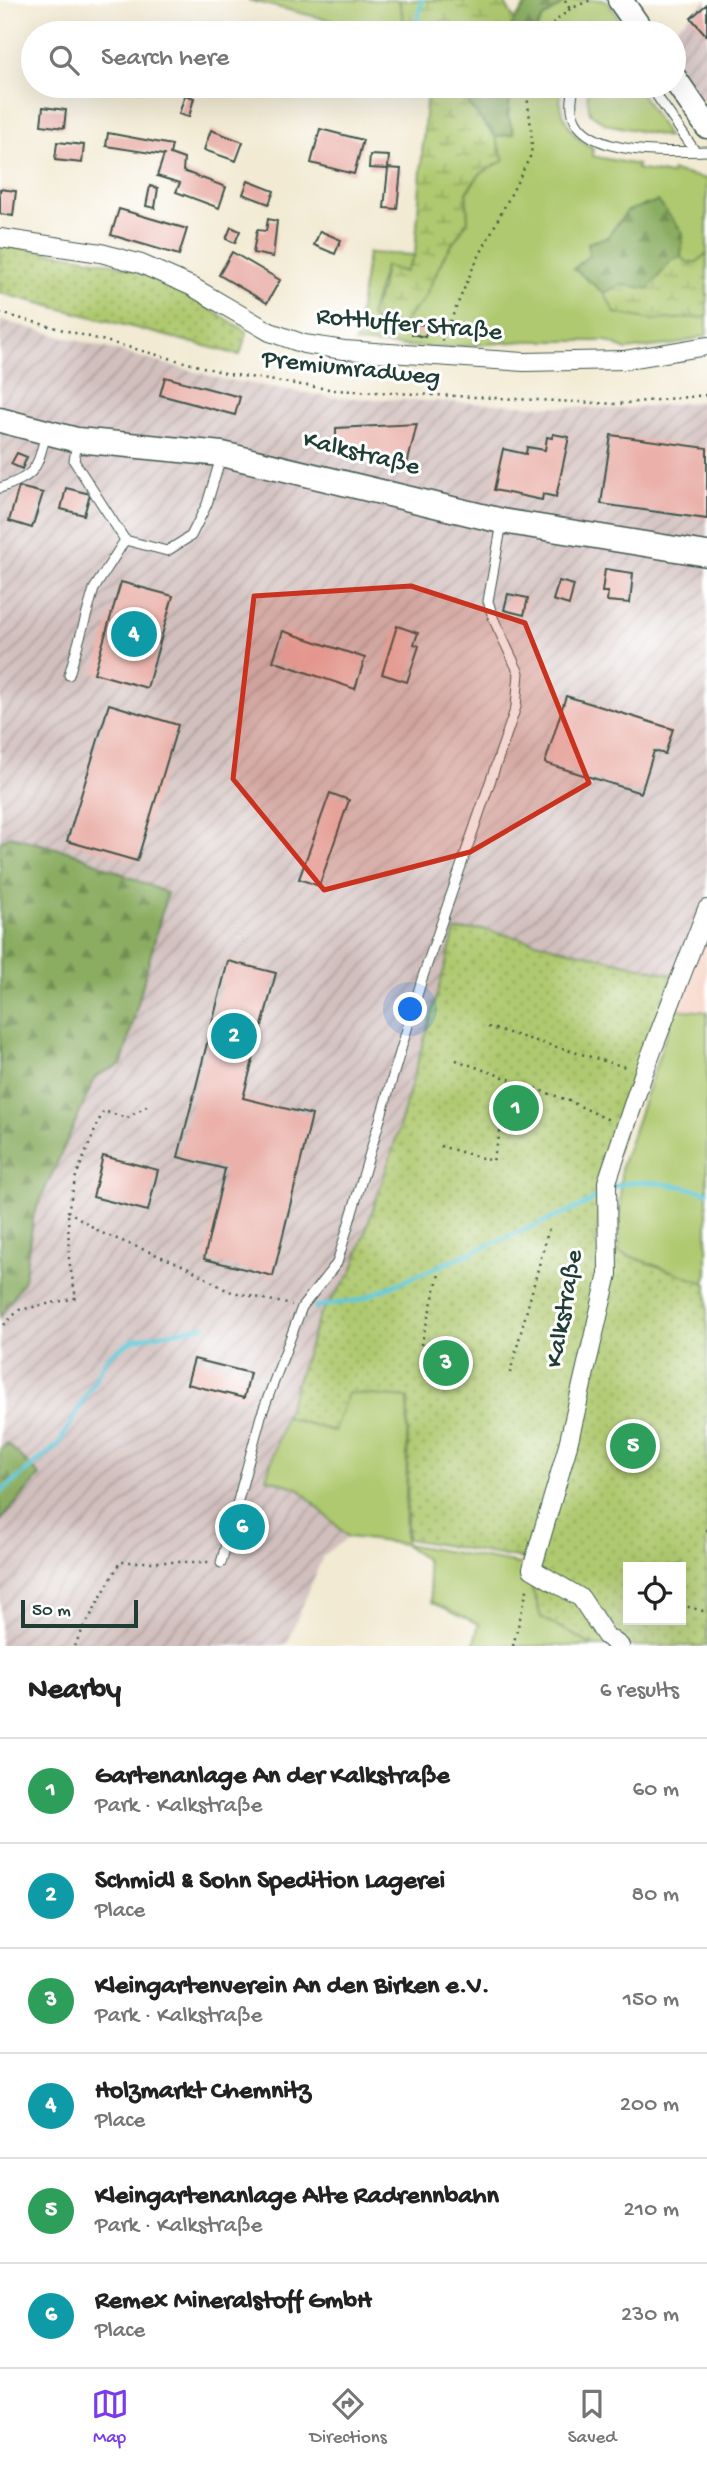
<!DOCTYPE html>
<meta charset="utf-8">
<style>
:root{--surface:#fff;--page:#f2f2f2;--text:#222;--muted:#767676;--line:#e0e0e0;--accent:#7c3aed}
body{margin:0;font-family:"Gochi Hand",sans-serif;background:var(--page);color:var(--text)}
.controls{position:absolute;right:21px;bottom:21px;display:grid;overflow:hidden;border-radius:0px;box-shadow:0 7px 28px #0002}
.controls button{width:63px;height:63px;display:grid;place-items:center;padding:0;border:0;border-bottom:2px solid var(--line);background:var(--surface);color:var(--text);font:35px sans-serif}
.scale{position:absolute;left:21px;bottom:18px;width:117px;box-sizing:border-box;padding-left:7px;border:4px solid #1f3d34;border-top:0;font-size:19px;line-height:24px;white-space:nowrap;color:#1f3d34;-webkit-text-stroke:5px #fff;paint-order:stroke}
.you{position:absolute;left:411px;top:1010px;width:24px;height:24px;margin:-18px;border:5px solid #fff;border-radius:50%;background:#1a73e8;box-shadow:0 0 0 10px #1a73e833}
.badge{display:grid;place-items:center;width:46px;height:46px;border-radius:50%;background:var(--accent);color:#fff;font-size:23px;font-weight:700}
.pin{position:absolute;translate:-50% -50%;border:4px solid #fff;box-shadow:0 2px 7px #0006}
.list{margin:0;padding:0;list-style:none}
h2{display:flex;justify-content:space-between;align-items:center;height:91px;margin:0;padding:0 28px;font-size:30px}
h2 small{font-size:23px;font-weight:400;color:var(--muted)}
.list li{display:grid;grid-template-columns:46px 1fr auto;gap:21px;align-items:center;box-sizing:border-box;height:105px;padding:0 28px;border-top:2px solid var(--line)}
.list b{display:block;font-size:26px;white-space:nowrap}
.list p{margin:0;font-size:23px;white-space:nowrap;color:var(--muted)}
.list em{font-size:23px;font-style:normal;color:var(--muted)}
.icon{flex:none;width:38px;height:38px;fill:none;stroke:currentColor;stroke-width:2;stroke-linecap:round;stroke-linejoin:round}
.map{position:relative;flex:none;width:707px;height:1646px;overflow:hidden}
.search{position:absolute;background:var(--surface);box-shadow:0 7px 28px #0002;left:21px;right:21px;top:21px;height:77px;display:flex;align-items:center;gap:18px;box-sizing:border-box;padding:0 24px;border-radius:38px;color:var(--muted);font-size:26px}
.sheet{height:721px;background:var(--surface)}
nav{display:flex;justify-content:space-around;align-items:center;box-sizing:border-box;height:98px;border-top:2px solid var(--line);background:var(--surface);font-size:19px;color:var(--muted)}
nav a{display:grid;justify-items:center;gap:4px}
nav .on{color:var(--accent)}
.map>svg:first-child{display:block}
.built{fill:#f6d2c3}
.industrial{fill:url(#industrial-furrows)}
.green{fill:#afc96f;stroke:#678352;stroke-width:2}
.forest{fill:url(#forest-firs);stroke:#55754b;stroke-width:2}
.wetland{fill:url(#wetland-marsh);stroke:#678352;stroke-width:2}
.garden{fill:url(#garden-dots);stroke:#678352;stroke-width:2;fill-rule:evenodd}
.lines{fill:none;stroke-linecap:round;stroke-linejoin:round}
.stream{stroke:#5ec9d9;stroke-width:4.5}
.building{fill:#eab0a9}
.lane-casing{stroke:#3f574c;stroke-width:11}
.street-casing{stroke:#3f574c;stroke-width:20}
.secondary-casing{stroke:#3f574c;stroke-width:27}
.path{stroke:#3f574c;stroke-width:2.5;stroke-dasharray:2 5;stroke-linecap:butt}
.lane{stroke:#fff;stroke-width:9}
.street{stroke:#fff;stroke-width:18}
.secondary{stroke:#fff;stroke-width:24}
.marked{fill:#c8321e;fill-opacity:0.2;stroke:#c8321e;stroke-width:5;stroke-linejoin:round}
.labels{text-anchor:middle;dominant-baseline:central;stroke-width:6;stroke-linejoin:round;paint-order:stroke}
.street-label{font-size:26px;fill:#1f3d34;stroke:#fff}
</style>
<div class="map">
<svg width="707" height="1646" viewBox="0 0 707 1646">
<defs>
<pattern id="industrial-furrows" width="10" height="10" patternUnits="userSpaceOnUse" patternTransform="scale(1.75)"><rect width="10" height="10" fill="#d1bfbd"/><path d="M-1 1l2-2M0 10L10 0M9 11l2-2" fill="none" stroke="#a99c9a"/></pattern>
<pattern id="forest-firs" width="22" height="20" patternUnits="userSpaceOnUse" patternTransform="scale(1.75)"><rect width="22" height="20" fill="#8bad62"/><path d="M5 1l3.5 6h-7zM16 11l3.5 6h-7z" fill="#718e52"/></pattern>
<pattern id="wetland-marsh" width="20" height="14" patternUnits="userSpaceOnUse" patternTransform="scale(1.75)"><rect width="20" height="14" fill="#afc96f"/><path d="M1 5h8M5 5V1M11 12h8M15 12V8" fill="none" stroke="#8ea45c"/></pattern>
<pattern id="garden-dots" width="8" height="8" patternUnits="userSpaceOnUse" patternTransform="scale(1.75)"><rect width="8" height="8" fill="#afc96f"/><path d="M2 2h.1M6 6h.1" fill="none" stroke="#8ea45c" stroke-width="1.8" stroke-linecap="round"/></pattern>
</defs>
<rect width="100%" height="100%" fill="#fff"/>
<filter id="ink" filterUnits="userSpaceOnUse"><feTurbulence type="fractalNoise" baseFrequency=".0143" numOctaves="2"/><feDisplacementMap in="SourceGraphic" scale="14" xChannelSelector="R" yChannelSelector="G"/><feConvolveMatrix kernelMatrix="1 2 1 2 8 2 1 2 1" color-interpolation-filters="sRGB"/></filter>
<filter id="wash" filterUnits="userSpaceOnUse"><feTurbulence type="fractalNoise" baseFrequency=".00686" numOctaves="4" result="noise"/><feDisplacementMap in="SourceGraphic" scale="28" xChannelSelector="R" yChannelSelector="G"/><feGaussianBlur stdDeviation="1.57" result="paint"/><feColorMatrix in="noise" values="0 0 0 0 0 0 0 0 0 0 0 0 0 0 0 0 0 1.4 0 .05"/><feComposite in="paint" operator="in"/></filter>
<g filter="url(#wash)">
<rect width="100%" height="100%" fill="#f2ead3"/>
<path class="built" d="M707 925V1012L675 1009Z"/>
<path class="industrial" d="M707 0V106L674 61V33H670Z
M0 320 222 379 330 397 617 409 707 401V909L681 977 482 929 454 932 393 1149 352 1272 319 1316 266 1477 298 1488 348 1537 323 1556 286 1646H0V1521L39 1476 7 1443 0 1449V1318L24 1280 34 1214 96 1076 122 1064 10 836 0 842Z"/>
<path class="green" d="M248 0H399L405 26 414 33H382Z
M567 0H606L618 17 613 30 608 33H534L543 17Z
M511 86H561C556 109 571 139 593 148L592 156 638 165 637 169 671 175 672 171 707 179V335L677 344 626 350 606 341H525L439 348 355 343 368 253 415 255 405 272 385 267 370 316 424 299 444 256 468 221 466 193 480 174 504 160 495 137 514 134 508 116Z
M590 86H637L668 137 606 124 590 113 587 95Z
M675 1009 707 1012V1273L704 1283 619 1253 621 1167Z
M347 1392 408 1398 405 1544 525 1565 541 1617 594 1646H473L479 1624 432 1602 426 1560 404 1544 348 1537 298 1488 266 1478 285 1417 333 1431Z"/>
<path class="forest" d="M529 0H568L542 19 534 33H506Z
M479 86H511L508 116 514 134 495 137 468 104Z
M658 201 683 233 681 257 671 261 649 289 620 285 604 293 574 269 589 255 588 243 607 237 627 211Z
M10 836 71 852 167 893 122 1064 96 1076 34 1214 24 1280 0 1318V842Z
M7 1443 40 1476 0 1521V1449Z"/>
<path class="wetland" d="M399 0H503L515 21 506 33H414L405 26Z
M427 86H479L468 104 495 137 504 160 480 174 466 192 468 221 444 256 424 299 390 338 370 316 381 289 385 266 405 272 415 255Z
M707 253V317L653 320 615 313 604 293 620 285 649 289 671 261 681 257 687 262H697Z"/>
<path class="garden" d="M0 245C46 253 95 256 139 272 178 286 212 310 247 332L240 355 0 293Z
M482 929 673 975 601 1201 596 1244 707 1284V1646H594L541 1617 523 1559 407 1539 408 1398 348 1393 334 1431 285 1417 319 1316 352 1272 393 1149 455 931ZM628 1567H681V1620H628Z"/>
<g class="lines">
<path class="stream" d="M417 22 422 0
M611 1188C639 1175 679 1186 707 1192
M315 1307 359 1300 588 1203 603 1191
M0 1493 59 1444 108 1356 135 1339 204 1326"/>
</g>
<g id="blocks">
<path class="building" d="M707 4V36L691 18Z
M185 95 194 98 189 117 179 114Z
M43 107 66 110 64 128 41 125Z
M320 129 363 140 354 174 311 163Z
M211 130 243 142 236 161 204 150Z
M108 133 172 145 170 154 184 159 183 171 226 187 219 208 176 192 180 183 157 176 164 155 106 146Z
M57 142 84 145 82 163 55 160Z
M370 155 389 156 388 168 401 169 397 209 384 208 388 169 369 168Z
M248 181 274 191 269 204 243 194Z
M150 186 158 188 155 208 146 206Z
M0 189 16 191 13 216 0 214Z
M119 209 187 229 179 255 111 235Z
M268 219 277 221 273 257 253 253 257 230 266 231Z
M231 227 240 231 235 243 226 239Z
M320 231 341 240 335 254 314 245Z
M232 252 280 280 267 303 219 275Z
M415 323 428 326 425 337 412 334Z
M165 377 240 397 235 415 160 395Z
M417 424 407 465 336 447V428Z
M553 434 569 437 556 497 543 494 542 500 494 490 503 449 526 454 527 447 545 450 547 437 552 438Z
M611 435 707 448V519L601 504Z
M17 453 27 457 22 469 11 464Z
M19 487 43 493 32 528 9 521Z
M66 488 90 494 84 515 61 509Z
M605 569 633 573 630 603 607 601 608 592H602Z
M559 581 574 585 569 605 553 600Z
M121 582 173 596 147 688 94 673Z
M508 594 528 598 524 615 504 610Z
M397 626 418 633 414 644 419 646 407 682 382 674Z
M283 631 365 658 355 689 273 661Z
M566 696 673 729 665 754 654 751 641 793 545 763Z
M109 704 178 725 137 861 67 841Z
M330 793 349 800 319 886 299 879Z
M228 961 276 973 243 1098 312 1115 273 1276 204 1259 225 1169 178 1157Z
M103 1156 158 1170 148 1211 93 1197Z
M194 1359 250 1373 244 1398 187 1384Z
M239 1518 250 1521 246 1536 235 1534Z"/>
</g>
</g>
<g filter="url(#ink)">
<use href="#blocks" fill-opacity="0" stroke="#3f574c" stroke-width="2"/>
<g class="lines">
<g class="lane-casing">
<path id="lane" d="M575 86C551 159 665 152 707 151
M650 86 695 151
M77 442 74 461 125 540 167 551 191 536 207 504 221 457
M0 488C37 475 36 470 46 434
M69 675 94 589 125 540
M221 1563 261 1416 302 1307 337 1263 422 979 516 707 519 673 494 620 488 601 502 523"/>
</g>
<g class="street-casing">
<path id="street" d="M0 238 101 253 141 264 191 286 270 332 304 344 344 350 524 362 624 360 707 346
M620 1646 606 1636 581 1598 532 1569 567 1449 608 1274 607 1182 644 1072 707 909"/>
</g>
<g class="secondary-casing">
<path id="secondary" d="M620 0 643 33
M674 78 707 126
M0 420 77 440 222 454 502 521 707 554"/>
</g>
<path class="path" d="M565 0 570 9
M542 33 570 9 591 0
M0 313 229 374 335 390 617 404 707 395
M442 341 472 270 531 155C534 131 527 110 527 86
M488 1027 629 1068
M456 1060 567 1100 609 1120
M147 1106 127 1118 103 1111 76 1176 68 1211 102 1233 187 1267 228 1291 292 1305
M440 1146 493 1161 513 1081
M4 1325 19 1310 76 1298 69 1260 68 1211
M421 1345 439 1274
M510 1373 549 1228
M706 1530H707
M681 1605 707 1612
M74 1646 120 1562H210
M513 1646 528 1586"/>
<use href="#lane" class="lane"/>
<use href="#street" class="street"/>
<use href="#secondary" class="secondary"/>
</g>
</g>
<path class="marked" d="M411 586 525 623 589 783 470 852 324 890 233 779 254 596Z"/>
<g class="labels">
<g class="street-label">
<text transform="translate(409 326) rotate(5)">Rottluffer Straße</text>
<text transform="translate(351 370) rotate(6)">Premiumradweg</text>
<text transform="translate(361 455) rotate(14)">Kalkstraße</text>
<text transform="translate(566 1309) rotate(-80)">Kalkstraße</text>
</g>
</g>
</svg>
<div class="controls">
<button><svg class="icon" aria-label="locate" viewBox="0 0 24 24"><circle cx="12" cy="12" r="6"/><path d="M12 2v4M12 18v4M2 12h4M18 12h4"/></svg></button>
</div>
<div class="scale">50 m</div>
<div class="you"></div>
<div class="pin badge" style="left:516px;top:1108px;background:#2e9e5b">1</div>
<div class="pin badge" style="left:234px;top:1036px;background:#0f9aa8">2</div>
<div class="pin badge" style="left:446px;top:1363px;background:#2e9e5b">3</div>
<div class="pin badge" style="left:134px;top:634px;background:#0f9aa8">4</div>
<div class="pin badge" style="left:633px;top:1446px;background:#2e9e5b">5</div>
<div class="pin badge" style="left:242px;top:1527px;background:#0f9aa8">6</div>
<div class="search"><svg class="icon" aria-label="search" viewBox="0 0 24 24"><circle cx="10" cy="10" r="6"/><path d="M15 15l6 6"/></svg>Search here</div>
</div>
<section class="sheet">
<h2>Nearby<small>6 results</small></h2>
<ul class="list">
<li><span class="badge" style="background:#2e9e5b">1</span><div><b>Gartenanlage An der Kalkstraße</b><p>Park · Kalkstraße</p></div><em>60 m</em></li>
<li><span class="badge" style="background:#0f9aa8">2</span><div><b>Schmidl &amp; Sohn Spedition Lagerei</b><p>Place</p></div><em>80 m</em></li>
<li><span class="badge" style="background:#2e9e5b">3</span><div><b>Kleingartenverein An den Birken e.V.</b><p>Park · Kalkstraße</p></div><em>150 m</em></li>
<li><span class="badge" style="background:#0f9aa8">4</span><div><b>Holzmarkt Chemnitz</b><p>Place</p></div><em>200 m</em></li>
<li><span class="badge" style="background:#2e9e5b">5</span><div><b>Kleingartenanlage Alte Radrennbahn</b><p>Park · Kalkstraße</p></div><em>210 m</em></li>
<li><span class="badge" style="background:#0f9aa8">6</span><div><b>Remex Mineralstoff GmbH</b><p>Place</p></div><em>230 m</em></li>
</ul>
</section>
<nav>
<a class="on"><svg class="icon" aria-label="map" viewBox="0 0 24 24"><path d="M3 6l6-2 6 2 6-2v14l-6 2-6-2-6 2zM9 4v14M15 6v14"/></svg>Map</a>
<a><svg class="icon" aria-label="directions" viewBox="0 0 24 24"><path d="M12 3l9 9-9 9-9-9zM9 14v-3h6M13 9l2 2-2 2"/></svg>Directions</a>
<a><svg class="icon" aria-label="saved" viewBox="0 0 24 24"><path d="M7 4h10v16l-5-4-5 4z"/></svg>Saved</a>
</nav>
